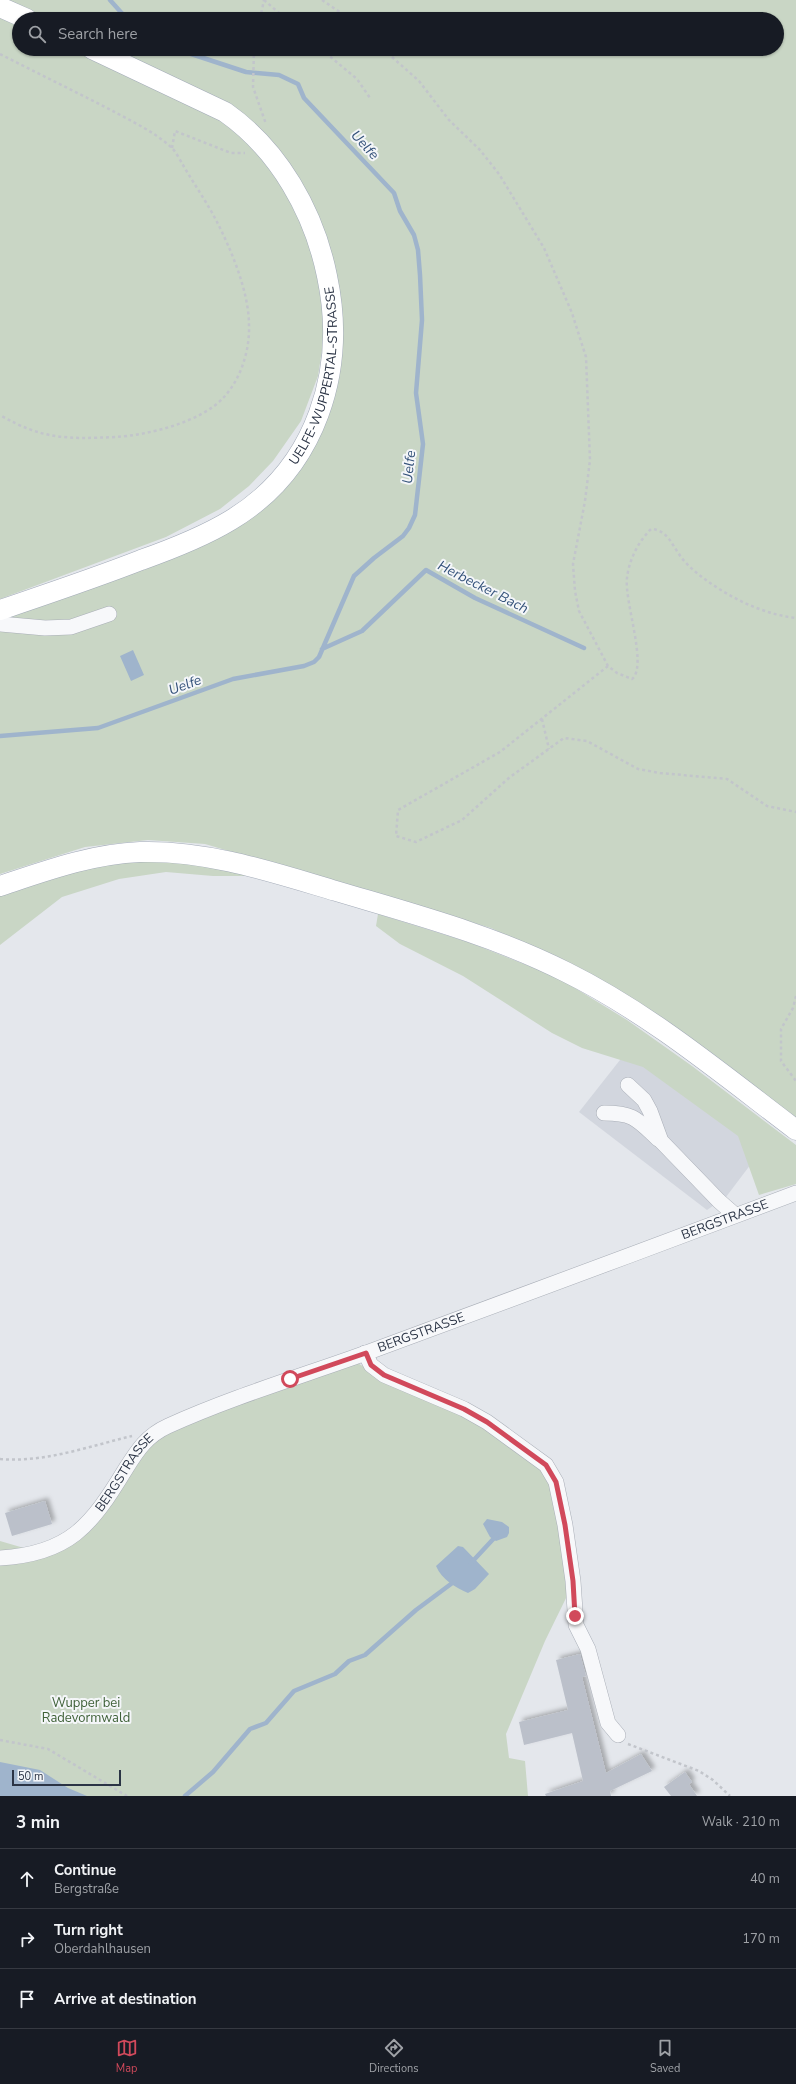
<!DOCTYPE html>
<meta charset="utf-8">
<style>
:root{--surface:#171b24;--page:#242831;--text:#f1f3f6;--muted:#9ea1a6;--line:#363941;--accent:#d1495b}
body{margin:0;font-family:"Nunito Sans",sans-serif;background:var(--page);color:var(--text)}
.scale{position:absolute;left:12px;bottom:10px;width:109px;box-sizing:border-box;padding-left:4px;border:2px solid #2b3445;border-top:0;font-size:11px;line-height:14px;white-space:nowrap;color:#2b3445;-webkit-text-stroke:3px #f4f6f9;paint-order:stroke}
.stop{position:absolute;width:12px;height:12px;margin:-9px;border:3px solid #d1495b;border-radius:50%;background:#fff}
.stop.end{background:#d1495b;border-color:#fff;box-shadow:0 1px 4px #0008}
.list{margin:0;padding:0;list-style:none}
h2{display:flex;justify-content:space-between;align-items:center;height:52px;margin:0;padding:0 16px;font-size:17px}
h2 small{font-size:13px;font-weight:400;color:var(--muted)}
.list li{display:grid;grid-template-columns:26px 1fr auto;gap:12px;align-items:center;box-sizing:border-box;height:60px;padding:0 16px;border-top:1px solid var(--line)}
.list b{display:block;font-size:15px;white-space:nowrap}
.list p{margin:0;font-size:13px;white-space:nowrap;color:var(--muted)}
.list em{font-size:13px;font-style:normal;color:var(--muted)}
.icon{flex:none;width:22px;height:22px;fill:none;stroke:currentColor;stroke-width:2;stroke-linecap:round;stroke-linejoin:round}
.map{position:relative;flex:none;width:796px;height:1796px;overflow:hidden}
.search{position:absolute;background:var(--surface);box-shadow:0 1px 3px #0004;left:12px;right:12px;top:12px;height:44px;display:flex;align-items:center;gap:10px;box-sizing:border-box;padding:0 14px;border-radius:22px;color:var(--muted);font-size:15px}
.sheet{height:232px;background:var(--surface)}
nav{display:flex;justify-content:space-around;align-items:center;box-sizing:border-box;height:56px;border-top:1px solid var(--line);background:var(--surface);font-size:11px;color:var(--muted)}
nav a{display:grid;justify-items:center;gap:2px}
nav .on{color:var(--accent)}
.map>svg:first-child{display:block}
.built{fill:#d2d6de}
.green{fill:#c9d6c5}
.water{fill:#9fb4cc}
.lines{fill:none;stroke-linecap:round;stroke-linejoin:round}
.stream{stroke:#9fb4cc;stroke-width:4.5}
.building{fill:#bbc0ca;filter:url(#shadow)}
.minor-casing{stroke:#a9aeb7;stroke-width:16}
.major-casing{stroke:#a3abb8;stroke-width:21}
.path{stroke:#c2c5cb;stroke-width:2.5;stroke-dasharray:3 3;stroke-linecap:butt}
.minor{stroke:#f7f8fa;stroke-width:15}
.major{stroke:#fff;stroke-width:20}
.route{stroke:#d1495b;stroke-width:5}
.labels{text-anchor:middle;dominant-baseline:central;stroke-width:4;stroke-linejoin:round;paint-order:stroke}
.street-label{font-size:13px;fill:#2b3445;stroke:#f4f6f9}
.park-label{font-size:13px;fill:#3f6138;stroke:#f4f6f9}
.water-label{font-size:14px;font-style:italic;fill:#34527a;stroke:#f4f6f9}
</style>
<div class="map">
<svg width="796" height="1796" viewBox="0 0 796 1796">
<defs>
<filter id="shadow"><feDropShadow dx="3.5" dy="-3.5" stdDeviation="2" flood-color="#0004"/></filter>
</defs>
<rect width="100%" height="100%" fill="#e4e7ec"/>
<path class="built" d="M631 1046 766 1144 726 1197 707 1210 579 1112Z"/>
<path class="green" d="M0 0H796V1120L535 949 491 928 205 844 148 840 85 847 0 874V610L154 555 277 482 331 369 314 231 242 124 92 49H777V19H27Z
M0 11 19 19V49H85L215 109 285 184 315 258 325 331 318 376 301 421 273 461 249 486 220 509 166 537 0 599Z
M142 861 200 864 266 876H213L166 872 119 879 62 897 0 945V895L92 866Z
M378 914 468 942 557 977 627 1020 692 1066 796 1145V1184L759 1195 738 1136 643 1067 582 1048 552 1033 463 976 400 944 376 926Z
M353 1360 375 1374 422 1393 512 1442 554 1482 568 1594 545 1641 506 1734 509 1758 525 1761 528 1796H0V1541L41 1553 64 1542 151 1439Z"/>
<path class="water" d="M133 650 144 675 131 681 120 656Z
M487 1519 502 1522 509 1527V1533L507 1537 496 1541 490 1537 483 1524Z
M458 1546 463 1547 489 1574 475 1589 468 1593C455 1587 442 1580 436 1566Z
M0 1762 40 1770 68 1788 87 1796H0Z"/>
<g class="lines">
<path class="stream" d="M110 0 127 19
M322 649 362 631 426 570 475 598 584 648
M0 736 98 728 233 679 304 666 314 662 319 657 354 576 374 558 403 536 409 528 415 515 423 444 416 393 422 320 420 275 418 250 414 235 400 211 394 193 304 98 298 84 279 75 246 72 176 49
M471 1563 497 1535
M185 1796 213 1772 250 1729 266 1723 294 1691 335 1674 349 1661 365 1655 416 1610 455 1581"/>
</g>
<path class="building" d="M45 1501 52 1524 12 1536 5 1513Z
M580 1654 586 1676 582 1677 606 1773 641 1754 652 1771 610 1791 611 1796H546L545 1794 583 1781 572 1733 524 1745 519 1722 568 1710 556 1660Z
M685 1772 692 1782 689 1784 697 1796H671L664 1787Z"/>
<g class="lines">
<g class="minor-casing">
<g id="minor">
<path d="M0 624 45 628 71 627 109 614"/>
<path d="M628 1085 644 1100 650 1111 661 1141 719 1201 735 1215"/>
<path d="M604 1113C634 1113 637 1119 658 1139"/>
<path d="M365 1353 371 1365 384 1375 464 1409 487 1422 546 1465 556 1482 565 1525 573 1581 576 1625 588 1649 608 1723 618 1735"/>
<path id="s1" d="M0 1558C69 1554 91 1526 125 1470 137 1451 146 1436 168 1426 232 1397 299 1377 366 1353 509 1300 653 1247 796 1193"/>
</g>
</g>
<g class="major-casing">
<g id="major">
<path d="M0 7 27 19"/>
<path id="s2" d="M0 610C47 594 95 578 141 560 172 549 203 537 231 520 317 468 347 370 327 276 314 212 279 150 225 112L92 49"/>
<path d="M0 886C45 871 91 854 140 852 207 850 272 872 336 891 413 914 493 935 566 972 649 1013 722 1074 796 1130"/>
</g>
</g>
<path class="path" d="M264 0 286 19
M322 0 350 19
M260 19 264 0
M254 49 253 87 266 124
M321 49 357 79 370 98
M383 49 419 81 449 120 480 150 499 174 544 248 572 313 586 357 590 460 585 501 573 564 575 591 579 611 608 666 617 673 632 679C648 666 624 601 627 578 629 560 638 542 651 529 667 530 671 543 679 554 684 562 691 568 698 574 726 596 761 614 796 618
M0 54C37 73 74 91 111 110 131 121 155 132 172 148 176 152 180 160 183 165 194 184 206 201 216 220 231 249 249 292 249 325 250 349 241 379 224 397 202 422 148 435 116 437 68 439 43 440 0 415
M172 148 175 131 231 153H245
M608 666 500 752 398 810 396 836 416 842 462 820 510 777 564 738 587 741 638 769 660 773 727 779 767 806 796 812
M542 719 549 749
M796 996 793 1008 781 1029V1061L796 1081
M0 1459C44 1463 90 1446 132 1436
M0 1740 48 1749 127 1796
M628 1744 699 1771 713 1780 730 1796"/>
<use href="#minor" class="minor"/>
<use href="#major" class="major"/>
</g>
<g class="lines">
<path class="route" d="M290 1379 366 1353 371 1365 384 1375 464 1409 487 1422 546 1465 556 1482 565 1525 573 1581 575 1616"/>
</g>
<g class="labels">
<g class="street-label">
<text stroke="none"><textPath href="#s2" startOffset="425">UELFE-WUPPERTAL-STRASSE</textPath></text>
<text stroke="none"><textPath href="#s1" startOffset="818">BERGSTRASSE</textPath></text>
<text stroke="none"><textPath href="#s1" startOffset="494">BERGSTRASSE</textPath></text>
<text stroke="none"><textPath href="#s1" startOffset="159">BERGSTRASSE</textPath></text>
</g>
<g class="park-label">
<text x="86" y="1703">Wupper bei<tspan x="86" dy="15">Radevormwald</tspan></text>
</g>
<g class="water-label">
<text transform="translate(365 145) rotate(47)">Uelfe</text>
<text transform="translate(409 467) rotate(-84)">Uelfe</text>
<text transform="translate(483 587) rotate(27)">Herbecker Bach</text>
<text transform="translate(185 685) rotate(-20)">Uelfe</text>
</g>
</g>
</svg>
<div class="scale">50 m</div>
<div class="stop" style="left:290px;top:1379px"></div>
<div class="stop end" style="left:575px;top:1616px"></div>
<div class="search"><svg class="icon" aria-label="search" viewBox="0 0 24 24"><circle cx="10" cy="10" r="6"/><path d="M15 15l6 6"/></svg>Search here</div>
</div>
<section class="sheet">
<h2>3 min<small>Walk · 210 m</small></h2>
<ul class="list">
<li><svg class="icon" aria-label="ahead" viewBox="0 0 24 24"><path d="M12 20V5M6 11l6-6 6 6"/></svg><div><b>Continue</b><p>Bergstraße</p></div><em>40 m</em></li>
<li><svg class="icon" aria-label="right" viewBox="0 0 24 24"><path d="M7 20v-9h11M14 6l5 5-5 5"/></svg><div><b>Turn right</b><p>Oberdahlhausen</p></div><em>170 m</em></li>
<li><svg class="icon" aria-label="arrive" viewBox="0 0 24 24"><path d="M6 21V4h12l-3 4 3 4H6"/></svg><div><b>Arrive at destination</b></div></li>
</ul>
</section>
<nav>
<a class="on"><svg class="icon" aria-label="map" viewBox="0 0 24 24"><path d="M3 6l6-2 6 2 6-2v14l-6 2-6-2-6 2zM9 4v14M15 6v14"/></svg>Map</a>
<a><svg class="icon" aria-label="directions" viewBox="0 0 24 24"><path d="M12 3l9 9-9 9-9-9zM9 14v-3h6M13 9l2 2-2 2"/></svg>Directions</a>
<a><svg class="icon" aria-label="saved" viewBox="0 0 24 24"><path d="M7 4h10v16l-5-4-5 4z"/></svg>Saved</a>
</nav>
